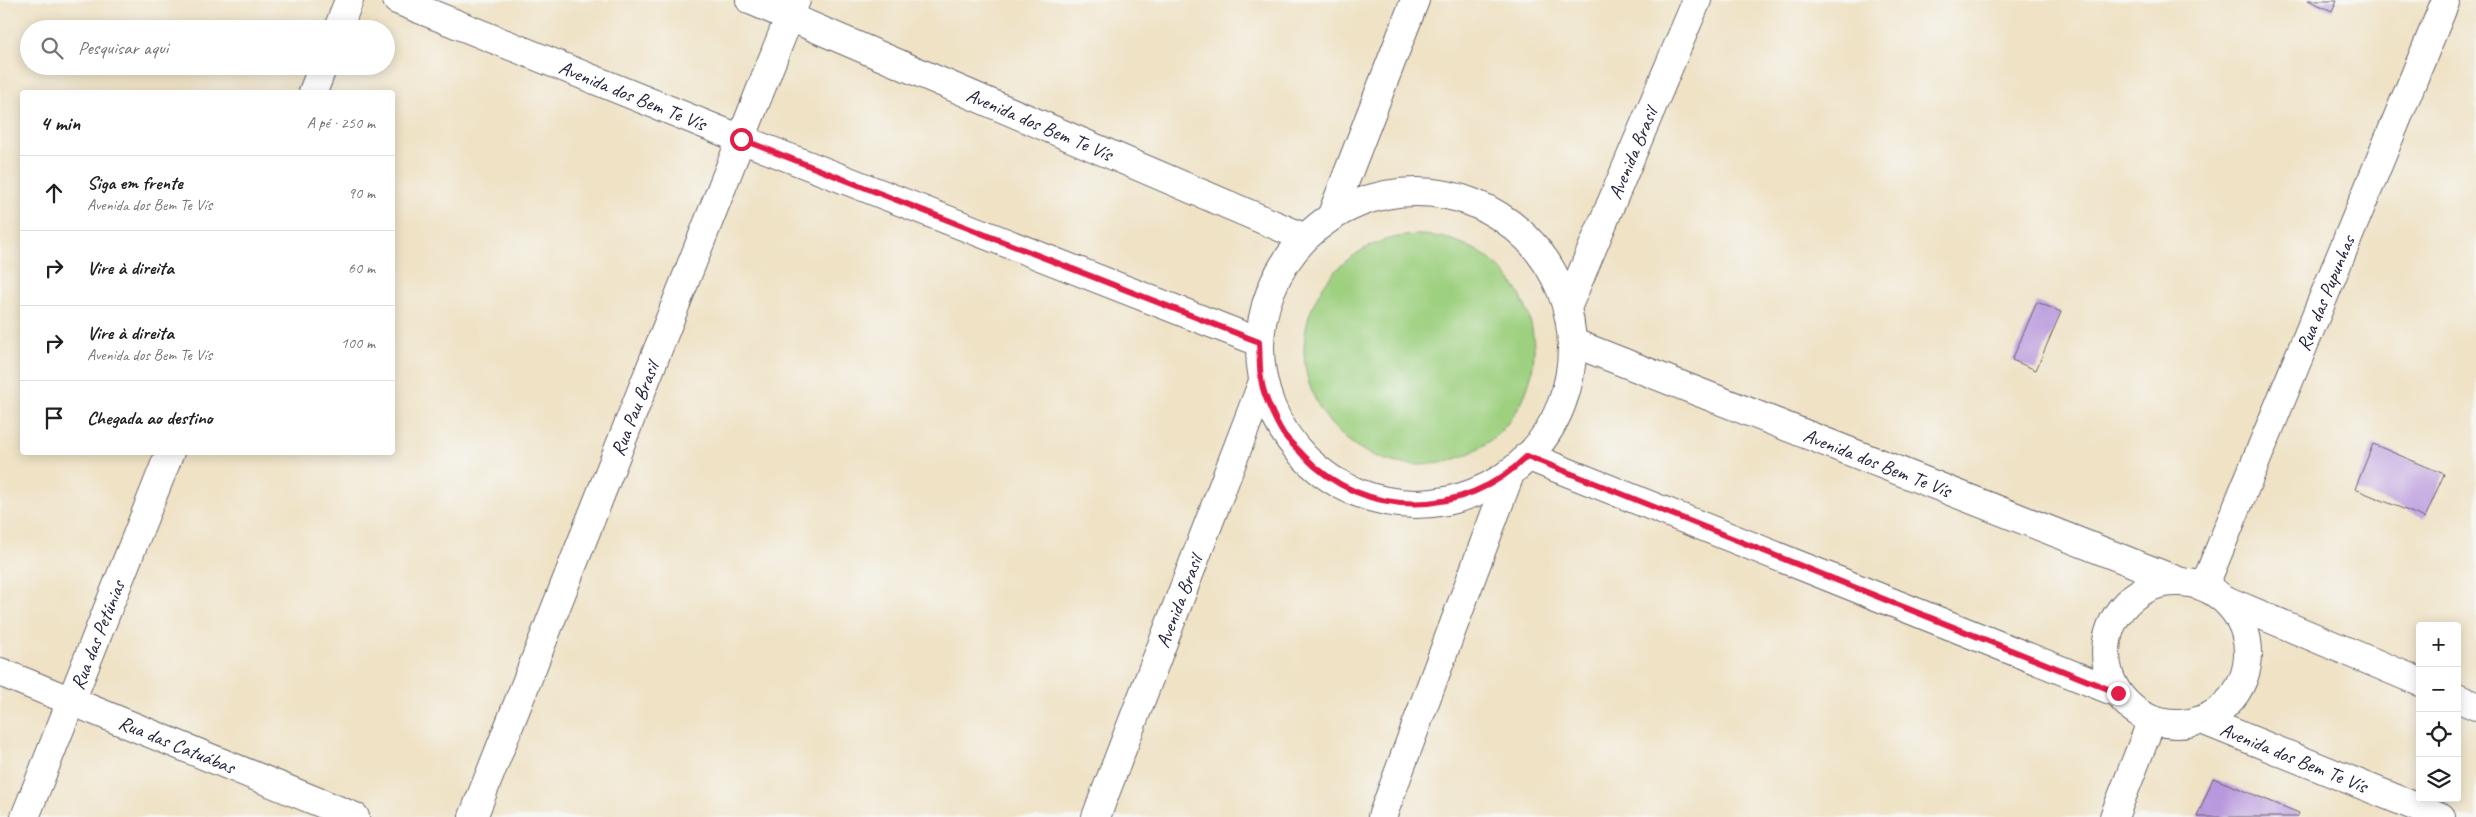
<!DOCTYPE html>
<html lang="pt">
<meta charset="utf-8">
<style>
:root{--surface:#fff;--page:#f6f6f6;--text:#202124;--muted:#757577;--line:#e0e0e0}
body{margin:0;font-family:Caveat,sans-serif;background:var(--page);color:var(--text)}
.controls{position:absolute;right:15px;bottom:15px;display:grid;overflow:hidden;border-radius:5px;box-shadow:0 2px 12px #0003}
.controls button{width:45px;height:45px;display:grid;place-items:center;padding:0;border:0;border-bottom:1px solid var(--line);background:var(--surface);color:var(--text);font:25px sans-serif}
.stop{position:absolute;width:15px;height:15px;margin:-11px;border:4px solid #e11d48;border-radius:50%;background:#fff}
.stop.end{background:#e11d48;border-color:#fff;box-shadow:0 1px 5px #0008}
.list{margin:0;padding:0;list-style:none}
h2{display:flex;justify-content:space-between;align-items:center;height:65px;margin:0;padding:0 20px;font-size:21px}
h2 small{font-size:16px;font-weight:400;color:var(--muted)}
.list li{display:grid;grid-template-columns:32px 1fr auto;gap:15px;align-items:center;box-sizing:border-box;height:75px;padding:0 20px;border-top:1px solid var(--line)}
.list b{display:block;font-size:19px;white-space:nowrap}
.list p{margin:0;font-size:16px;white-space:nowrap;color:var(--muted)}
.list em{font-size:16px;font-style:normal;color:var(--muted)}
.icon{flex:none;width:28px;height:28px;fill:none;stroke:currentColor;stroke-width:2;stroke-linecap:round;stroke-linejoin:round}
.map{position:relative;flex:none;width:2476px;height:817px;overflow:hidden}
.search{position:absolute;background:var(--surface);box-shadow:0 2px 12px #0003;left:20px;top:20px;width:375px;height:55px;display:flex;align-items:center;gap:12px;box-sizing:border-box;padding:0 18px;border-radius:28px;color:var(--muted);font-size:19px}
.panel{position:absolute;background:var(--surface);box-shadow:0 2px 12px #0003;left:20px;top:90px;width:375px;height:365px;border-radius:5px}
.map>svg:first-child{display:block}
.green{fill:#9dd07f;stroke:#60795d}
.building{fill:#b898dd}
.lines{fill:none;stroke-linecap:round;stroke-linejoin:round}
.minor-casing{stroke:#6a656b;stroke-width:30}
.minor{stroke:#fff;stroke-width:28}
.route{stroke:#e11d48;stroke-width:6}
.labels{text-anchor:middle;dominant-baseline:central;stroke-width:4;stroke-linejoin:round;paint-order:stroke}
.street-label{font-size:20px;fill:#22223b;stroke:#f6f6f2}
</style>
<div class="map">
<svg width="2476" height="817" viewBox="0 0 2476 817">
<rect width="100%" height="100%" fill="#f6f6f2"/>
<filter id="ink" filterUnits="userSpaceOnUse"><feTurbulence type="fractalNoise" baseFrequency=".02" numOctaves="2"/><feDisplacementMap in="SourceGraphic" scale="10" xChannelSelector="R" yChannelSelector="G"/><feConvolveMatrix kernelMatrix="1 2 1 2 8 2 1 2 1" color-interpolation-filters="sRGB"/></filter>
<filter id="wash" filterUnits="userSpaceOnUse"><feTurbulence type="fractalNoise" baseFrequency=".0096" numOctaves="4" result="noise"/><feDisplacementMap in="SourceGraphic" scale="20" xChannelSelector="R" yChannelSelector="G"/><feGaussianBlur stdDeviation="1.12" result="paint"/><feColorMatrix in="noise" values="0 0 0 0 0 0 0 0 0 0 0 0 0 0 0 0 0 1.4 0 .05"/><feComposite in="paint" operator="in"/></filter>
<g filter="url(#wash)">
<rect width="100%" height="100%" fill="#efe2c5"/>
<path class="green" d="M1304 350a115 115 0 1 1 230 0a115 115 0 1 1-230 0Z"/>
<g id="blocks">
<path class="building" d="M2308 0H2337L2332 11Z
M2037 302 2061 312 2036 370 2012 360Z
M2373 444 2444 474 2425 518 2355 489Z
M2213 778 2299 813 2297 817H2197Z"/>
</g>
</g>
<g filter="url(#ink)">
<use href="#blocks" fill-opacity="0" stroke="#6a656b" stroke-width="1"/>
<g class="lines">
<g class="minor-casing">
<g id="minor">
<path id="s1" d="M397 0 741 139 1259 342"/>
<path id="s2" d="M750 0 1303 237"/>
<path d="M338 29 349 0"/>
<path d="M313 92 323 66"/>
<circle cx="1416" cy="348" r="156"/>
<path d="M1331 217 1415 0"/>
<path id="s3" d="M1567 308 1697 0"/>
<path id="s4" d="M1574 343 2181 582"/>
<path d="M1527 456 2118 693"/>
<circle cx="2177" cy="653" r="71"/>
<path id="s5" d="M2204 587 2446 0"/>
<path d="M2228 601 2420 682"/>
<path id="s6" d="M0 672 355 817"/>
<path d="M2457 698 2476 706"/>
<path id="s7" d="M2202 720 2441 817"/>
<path id="s8" d="M25 817 170 452"/>
<path id="s9" d="M473 817 796 0"/>
<path id="s10" d="M1096 817 1262 384"/>
<path d="M1382 817 1510 474"/>
<path d="M2114 817 2152 720"/>
</g>
</g>
<use href="#minor" class="minor"/>
</g>
</g>
<g class="lines" filter="url(#ink)">
<path class="route" d="M741 139 1259 342C1260 356 1259 371 1262 384 1264 396 1276 422 1283 433 1288 441 1297 448 1303 455 1364 520 1465 519 1527 456L2118 693"/>
</g>
<g class="labels">
<g class="street-label">
<text stroke="none"><textPath href="#s1" startOffset="254">Avenida dos Bem Te Vís</textPath></text>
<text stroke="none"><textPath href="#s2" startOffset="315">Avenida dos Bem Te Vís</textPath></text>
<text stroke="none"><textPath href="#s3" startOffset="168">Avenida Brasil</textPath></text>
<text stroke="none"><textPath href="#s5" startOffset="318">Rua das Pupunhas</textPath></text>
<text stroke="none"><textPath href="#s9" startOffset="439">Rua Pau Brasil</textPath></text>
<text stroke="none"><textPath href="#s4" startOffset="326">Avenida dos Bem Te Vís</textPath></text>
<text stroke="none"><textPath href="#s10" startOffset="231">Avenida Brasil</textPath></text>
<text stroke="none"><textPath href="#s8" startOffset="196">Rua das Petúnias</textPath></text>
<text stroke="none"><textPath href="#s6" startOffset="191">Rua das Catuábas</textPath></text>
<text stroke="none"><textPath href="#s7" startOffset="99">Avenida dos Bem Te Vís</textPath></text>
</g>
</g>
</svg>
<div class="controls">
<button>+</button>
<button>−</button>
<button><svg class="icon" aria-label="locate" viewBox="0 0 24 24"><circle cx="12" cy="12" r="6"/><path d="M12 2v4M12 18v4M2 12h4M18 12h4"/></svg></button>
<button><svg class="icon" aria-label="layers" viewBox="0 0 24 24"><path d="M12 4l9 5-9 5-9-5zM3 14l9 5 9-5"/></svg></button>
</div>
<div class="stop" style="left:741px;top:139px"></div>
<div class="stop end" style="left:2118px;top:693px"></div>
<div class="search"><svg class="icon" aria-label="search" viewBox="0 0 24 24"><circle cx="10" cy="10" r="6"/><path d="M15 15l6 6"/></svg>Pesquisar aqui</div>
<section class="panel">
<h2>4 min<small>A pé · 250 m</small></h2>
<ul class="list">
<li><svg class="icon" aria-label="ahead" viewBox="0 0 24 24"><path d="M12 20V5M6 11l6-6 6 6"/></svg><div><b>Siga em frente</b><p>Avenida dos Bem Te Vís</p></div><em>90 m</em></li>
<li><svg class="icon" aria-label="right" viewBox="0 0 24 24"><path d="M7 20v-9h11M14 6l5 5-5 5"/></svg><div><b>Vire à direita</b></div><em>60 m</em></li>
<li><svg class="icon" aria-label="right" viewBox="0 0 24 24"><path d="M7 20v-9h11M14 6l5 5-5 5"/></svg><div><b>Vire à direita</b><p>Avenida dos Bem Te Vís</p></div><em>100 m</em></li>
<li><svg class="icon" aria-label="arrive" viewBox="0 0 24 24"><path d="M6 21V4h12l-3 4 3 4H6"/></svg><div><b>Chegada ao destino</b></div></li>
</ul>
</section>
</div>
